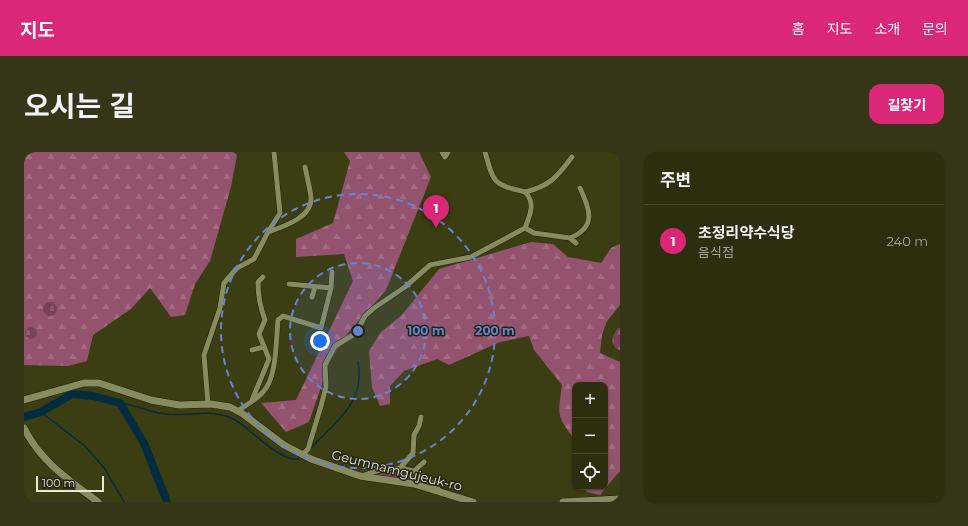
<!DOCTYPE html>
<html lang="ko">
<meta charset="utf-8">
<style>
:root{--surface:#2c2e0e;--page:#343617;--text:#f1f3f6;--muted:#a6a89e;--line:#484a2e;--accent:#db2777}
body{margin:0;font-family:Montserrat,"Noto Sans KR",sans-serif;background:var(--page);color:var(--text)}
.controls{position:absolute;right:12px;bottom:12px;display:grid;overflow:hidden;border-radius:8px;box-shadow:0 1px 3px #0004}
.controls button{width:36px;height:36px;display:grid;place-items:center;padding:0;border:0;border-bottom:1px solid var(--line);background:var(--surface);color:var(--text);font:20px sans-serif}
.scale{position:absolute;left:12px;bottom:10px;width:68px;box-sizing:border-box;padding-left:4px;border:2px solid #e7ead2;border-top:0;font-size:11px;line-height:14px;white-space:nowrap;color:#e7ead2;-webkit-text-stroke:3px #222412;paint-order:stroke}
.you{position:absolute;left:296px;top:189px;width:14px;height:14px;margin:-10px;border:3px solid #fff;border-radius:50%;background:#1a73e8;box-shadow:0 0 0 6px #1a73e833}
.badge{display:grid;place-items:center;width:26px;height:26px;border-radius:50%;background:var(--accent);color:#fff;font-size:13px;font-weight:700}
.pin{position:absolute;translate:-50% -33px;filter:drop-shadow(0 1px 2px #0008)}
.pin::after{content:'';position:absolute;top:21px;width:14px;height:12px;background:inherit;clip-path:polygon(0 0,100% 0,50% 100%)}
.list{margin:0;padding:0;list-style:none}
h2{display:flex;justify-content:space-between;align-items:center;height:52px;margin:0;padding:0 16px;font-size:17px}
h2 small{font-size:13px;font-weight:400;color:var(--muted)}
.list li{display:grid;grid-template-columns:26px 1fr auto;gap:12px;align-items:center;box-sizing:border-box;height:72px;padding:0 16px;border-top:1px solid var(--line)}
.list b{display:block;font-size:15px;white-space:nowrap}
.list p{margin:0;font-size:13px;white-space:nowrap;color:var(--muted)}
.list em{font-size:13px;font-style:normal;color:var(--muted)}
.icon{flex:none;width:22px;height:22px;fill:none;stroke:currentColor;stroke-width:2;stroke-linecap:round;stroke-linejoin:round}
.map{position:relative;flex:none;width:596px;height:350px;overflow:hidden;border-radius:12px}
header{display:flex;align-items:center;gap:24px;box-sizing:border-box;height:56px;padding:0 20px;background:var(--accent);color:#fff}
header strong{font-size:19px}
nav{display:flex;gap:22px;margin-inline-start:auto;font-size:14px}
.intro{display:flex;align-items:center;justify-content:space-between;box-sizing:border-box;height:96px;padding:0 24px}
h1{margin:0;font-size:28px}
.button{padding:10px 18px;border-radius:12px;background:var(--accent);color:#fff;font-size:14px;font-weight:700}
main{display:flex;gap:24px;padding:0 24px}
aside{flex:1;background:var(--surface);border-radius:12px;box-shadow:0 1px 3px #0004}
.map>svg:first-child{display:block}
.grass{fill:url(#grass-tufts)}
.forest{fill:url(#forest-firs)}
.cemetery{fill:url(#cemetery-stones)}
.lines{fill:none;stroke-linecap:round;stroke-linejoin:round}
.stream{stroke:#032c3f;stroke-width:1.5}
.river{stroke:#032c3f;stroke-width:8}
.street-casing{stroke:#222404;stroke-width:6}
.secondary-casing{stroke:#222404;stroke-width:8}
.street{stroke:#878c60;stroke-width:5}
.secondary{stroke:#878c60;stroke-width:7}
.ring{fill:none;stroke:#6485d6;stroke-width:2;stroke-dasharray:7 5}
.labels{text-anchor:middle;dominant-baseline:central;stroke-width:3;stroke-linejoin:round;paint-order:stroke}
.street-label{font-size:13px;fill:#e7ead2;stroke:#222412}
.centre{fill:#6485d6;stroke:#222412;stroke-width:2}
.ring-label{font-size:12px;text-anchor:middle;font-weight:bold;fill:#6485d6;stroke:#222412;stroke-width:3;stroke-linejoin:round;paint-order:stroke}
</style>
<header>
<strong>지도</strong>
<nav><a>홈</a><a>지도</a><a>소개</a><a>문의</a></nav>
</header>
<div class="intro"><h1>오시는 길</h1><a class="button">길찾기</a></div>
<main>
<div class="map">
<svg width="596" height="350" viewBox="0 0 596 350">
<defs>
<pattern id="grass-tufts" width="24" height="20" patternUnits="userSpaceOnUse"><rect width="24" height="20" fill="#794159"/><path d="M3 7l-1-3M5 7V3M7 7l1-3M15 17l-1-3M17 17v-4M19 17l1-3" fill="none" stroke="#8c5d70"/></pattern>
<pattern id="forest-firs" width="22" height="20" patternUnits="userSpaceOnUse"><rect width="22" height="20" fill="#93536e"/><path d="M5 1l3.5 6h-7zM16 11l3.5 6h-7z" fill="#a26c82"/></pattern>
<pattern id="cemetery-stones" width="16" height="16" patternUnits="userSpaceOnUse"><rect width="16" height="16" fill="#794159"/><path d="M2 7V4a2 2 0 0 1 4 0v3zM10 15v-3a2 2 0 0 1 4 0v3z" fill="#8c5d70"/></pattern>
</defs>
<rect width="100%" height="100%" fill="#3b3e13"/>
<path class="grass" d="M375 318 389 321 406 332 350 323Z"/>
<path class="forest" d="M0 0H209L213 3 207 35 186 109 171 132 161 163 147 165 126 136 107 157 69 183 63 209 44 214 0 213Z
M320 0H395L407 25 362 138 324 181 306 209 285 270 262 280 237 251 272 248 329 129 320 102 272 105V87L309 71 326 9Z
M507 90 529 92 544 105 577 111 587 96 596 92V153L583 169 578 183 576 201 596 210V320L594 321 576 343 563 340 559 335H581V233H551V288C532 263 534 263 538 233L510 198 505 184 476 190 425 213 413 207 380 219 366 234V252L356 254 348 235 345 199 357 180 377 164 415 117Z"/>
<path class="cemetery" d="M19 157a7 7 0 1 1 14 0a7 7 0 1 1-14 0Z
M1 181a6 6 0 1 1 12 0a6 6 0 1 1-12 0Z
M594 176H596V198L592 197C586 188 588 184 594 176Z"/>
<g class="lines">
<path class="stream" d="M96 251C112 253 125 260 141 262 165 265 191 255 213 269 227 278 258 311 275 307
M17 260 62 295 81 317 100 350
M288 295C312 270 342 249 334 210"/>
<path class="river" d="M0 265 17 260 48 242 69 244 96 251 120 291 143 350"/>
<g class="street-casing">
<path id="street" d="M418 0 421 5 424 0
M461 0C470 32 469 32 501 40
M501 76C506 63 512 51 501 40 526 34 533 25 548 5
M244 80 256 61 250 0
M552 91 546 86C573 75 566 57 556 36
M265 132 307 136
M288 145 291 135
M228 198 240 195
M228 248 245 207 235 182 241 168C236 155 234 144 234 130L239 125
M184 252 180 203 196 156 200 131 213 116 230 107 244 80C258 75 288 66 287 46 286 36 283 25 281 15
M214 259C222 253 232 248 239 240 253 226 252 188 254 168L259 164 297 176 307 136 308 120
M278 303 284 297 297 254 302 235 301 213 311 194 329 183 334 177 341 164 350 156 381 135 406 113 447 105 501 76 510 81 546 86
M376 316 389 301 390 283 395 274 397 265
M390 319 400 310
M338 324C368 311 395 313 416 339"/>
</g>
<g class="secondary-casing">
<path id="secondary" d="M0 248 60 231H75L127 248 155 253 187 252 206 255 219 262 260 293 287 307 336 324 390 332 449 350
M0 276C16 309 45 328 74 350
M539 350 596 347"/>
</g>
<use href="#street" class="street"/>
<use href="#secondary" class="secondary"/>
</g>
<circle cx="334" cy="179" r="68" fill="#6485d6" fill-opacity=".12"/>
<g class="ring">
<circle cx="334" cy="179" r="68"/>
<circle cx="334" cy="179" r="137"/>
</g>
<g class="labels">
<g class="street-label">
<text transform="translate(373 318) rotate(14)">Geumnamgujeuk-ro</text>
</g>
</g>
<circle cx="334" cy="179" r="6" class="centre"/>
<g class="ring-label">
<text x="402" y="183">100 m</text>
<text x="471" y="183">200 m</text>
</g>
</svg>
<div class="controls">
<button>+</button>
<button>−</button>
<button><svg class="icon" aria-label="locate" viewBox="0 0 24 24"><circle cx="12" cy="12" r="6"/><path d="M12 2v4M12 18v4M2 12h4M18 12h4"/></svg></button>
</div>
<div class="scale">100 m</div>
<div class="you"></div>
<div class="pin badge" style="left:412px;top:76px">1</div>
</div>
<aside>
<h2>주변<small></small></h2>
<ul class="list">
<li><span class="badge">1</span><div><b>초정리약수식당</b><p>음식점</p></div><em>240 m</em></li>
</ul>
</aside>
</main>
